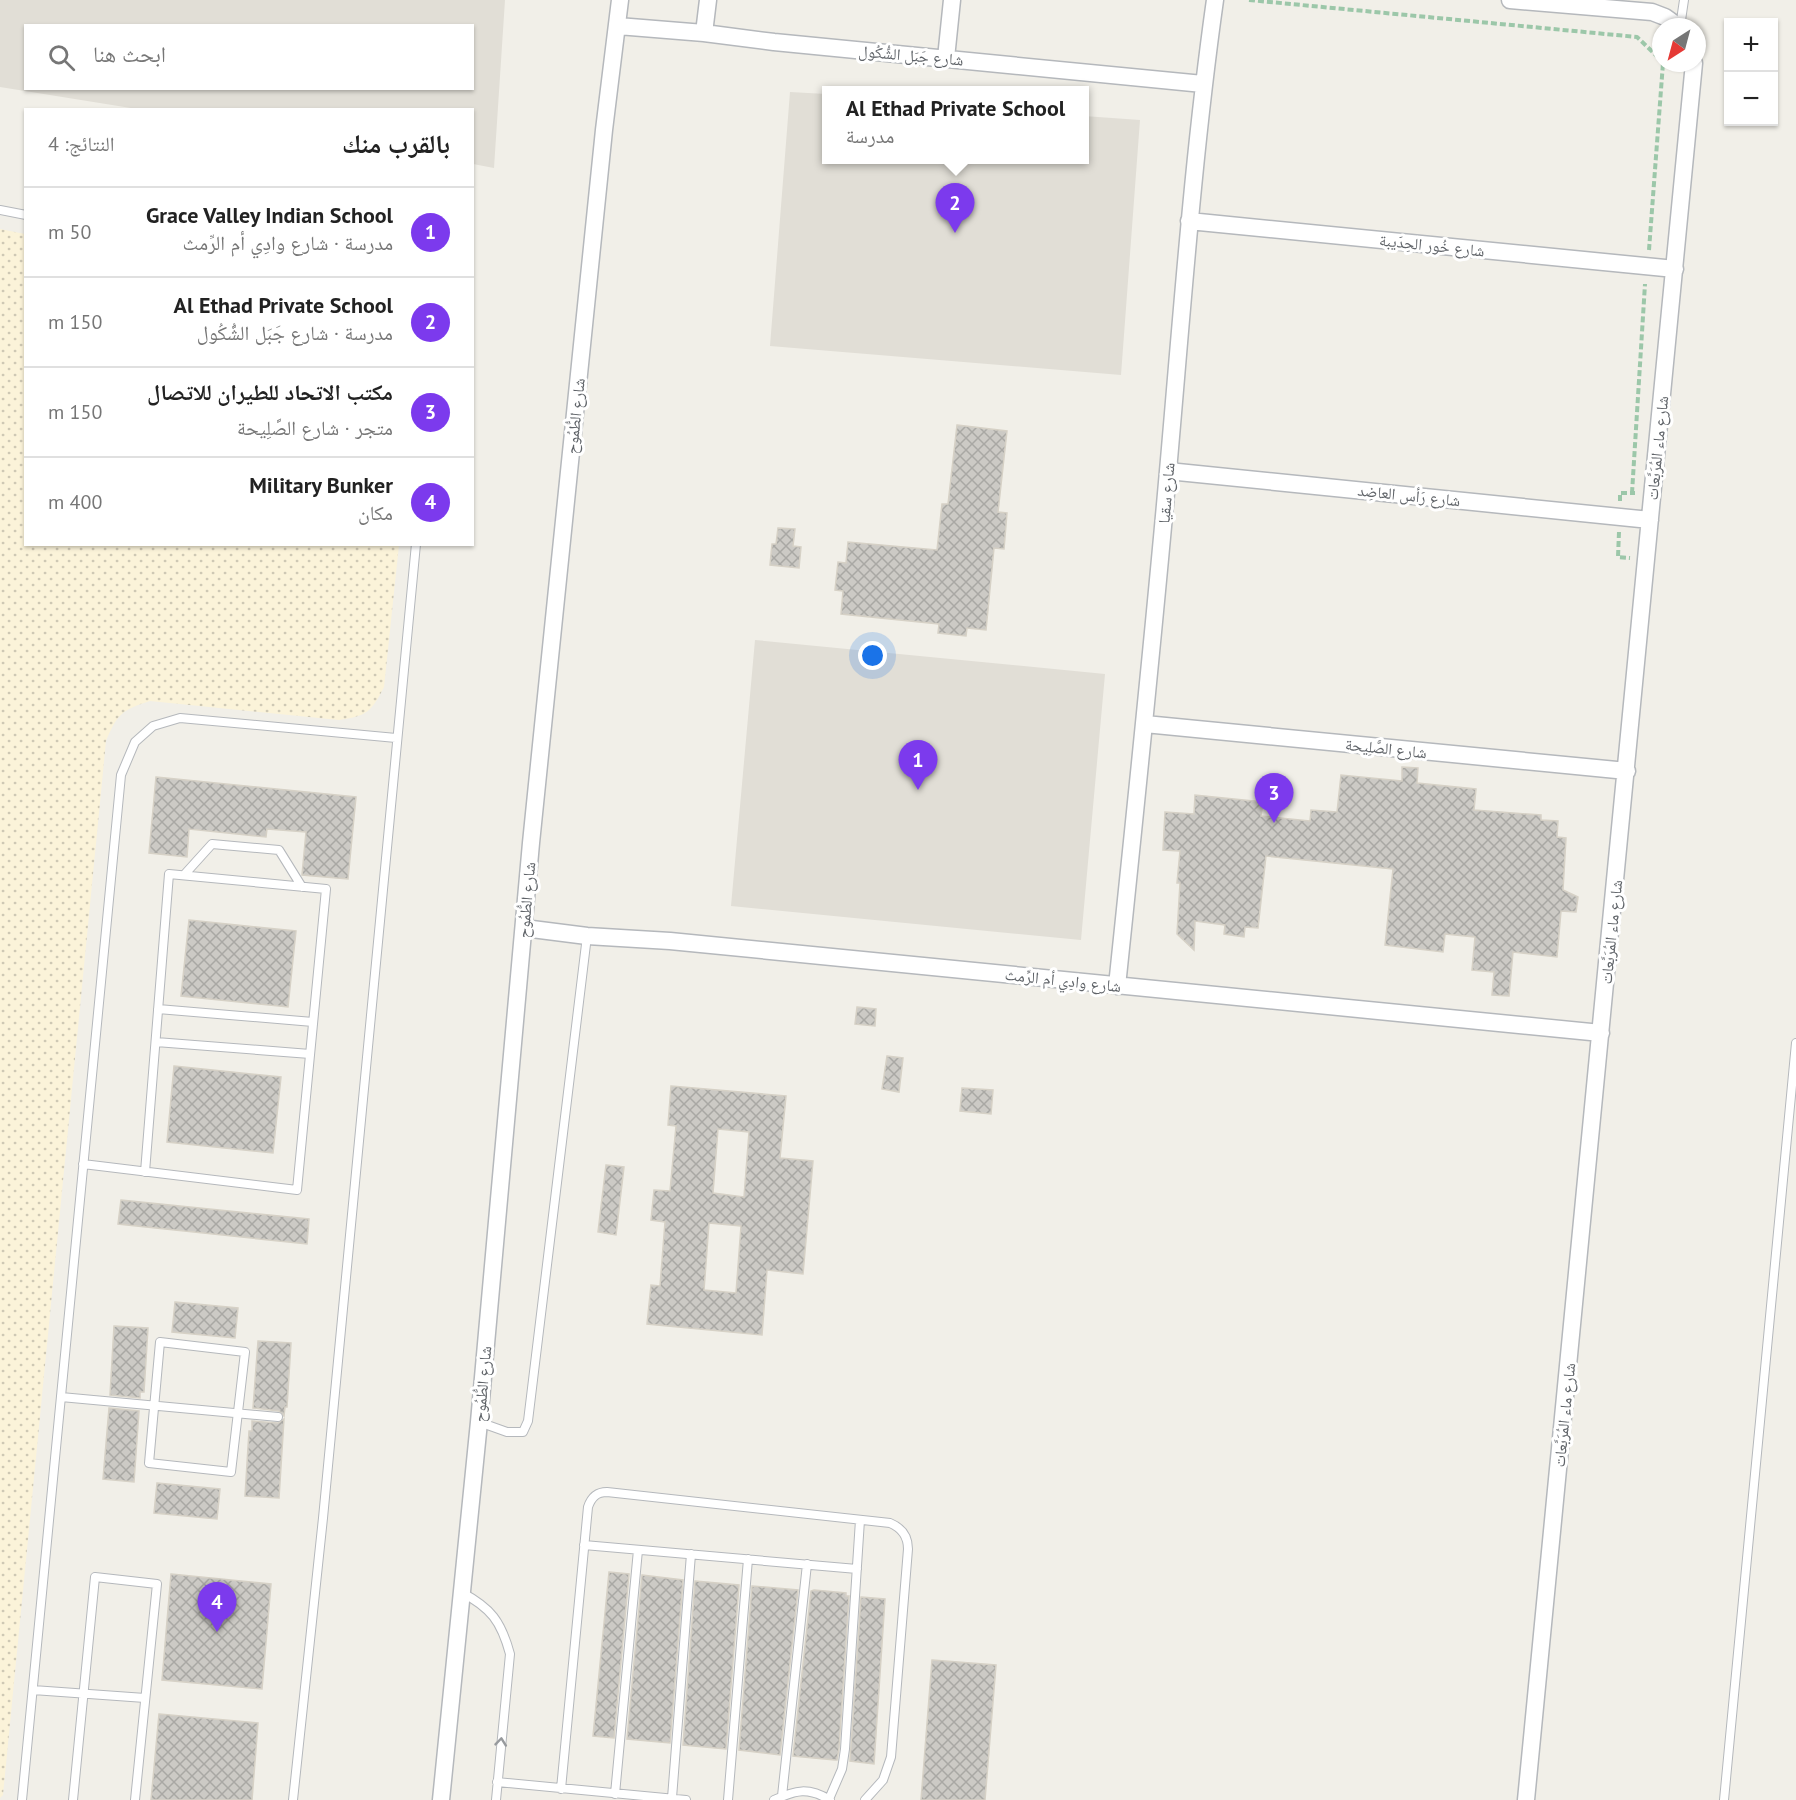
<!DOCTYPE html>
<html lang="ar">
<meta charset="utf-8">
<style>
:root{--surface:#fff;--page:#f2f2f2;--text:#222;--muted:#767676;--line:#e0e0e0;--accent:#7c3aed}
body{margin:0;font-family:"PT Sans","Noto Naskh Arabic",sans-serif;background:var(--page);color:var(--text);direction:rtl}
.controls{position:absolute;right:18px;top:18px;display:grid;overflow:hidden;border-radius:0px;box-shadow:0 2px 4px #0004}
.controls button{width:54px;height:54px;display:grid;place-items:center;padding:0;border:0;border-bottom:2px solid var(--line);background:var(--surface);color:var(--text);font:30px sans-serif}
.compass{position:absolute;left:1652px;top:18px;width:54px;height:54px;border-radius:50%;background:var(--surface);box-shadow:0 2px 4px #0004;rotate:216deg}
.you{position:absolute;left:873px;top:656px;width:21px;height:21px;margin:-15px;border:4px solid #fff;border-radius:50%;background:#1a73e8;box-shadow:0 0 0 9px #1a73e833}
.badge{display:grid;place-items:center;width:39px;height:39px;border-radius:50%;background:var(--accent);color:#fff;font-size:20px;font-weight:700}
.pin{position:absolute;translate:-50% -50px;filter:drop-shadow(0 2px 3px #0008)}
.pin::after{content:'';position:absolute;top:32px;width:21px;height:18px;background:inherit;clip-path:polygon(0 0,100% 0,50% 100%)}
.popup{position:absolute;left:822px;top:86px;width:267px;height:78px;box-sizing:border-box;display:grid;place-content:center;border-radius:0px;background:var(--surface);filter:drop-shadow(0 2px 4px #0005);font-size:20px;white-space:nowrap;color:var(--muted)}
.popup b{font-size:22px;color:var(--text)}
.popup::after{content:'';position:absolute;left:50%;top:100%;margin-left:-12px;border:12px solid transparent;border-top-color:var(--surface)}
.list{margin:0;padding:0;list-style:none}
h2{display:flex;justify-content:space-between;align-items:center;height:78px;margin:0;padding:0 24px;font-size:26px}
h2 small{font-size:20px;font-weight:400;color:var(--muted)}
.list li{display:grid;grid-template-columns:39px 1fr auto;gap:18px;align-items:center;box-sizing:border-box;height:90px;padding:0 24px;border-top:2px solid var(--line)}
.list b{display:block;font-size:22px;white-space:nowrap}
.list p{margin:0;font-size:20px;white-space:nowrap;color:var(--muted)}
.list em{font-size:20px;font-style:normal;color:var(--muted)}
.icon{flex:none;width:33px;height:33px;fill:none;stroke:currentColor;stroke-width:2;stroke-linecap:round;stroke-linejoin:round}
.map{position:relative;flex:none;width:1796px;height:1800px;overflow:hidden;direction:ltr}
.search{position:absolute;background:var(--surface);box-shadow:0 2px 4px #0004;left:24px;top:24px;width:450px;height:66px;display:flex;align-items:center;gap:15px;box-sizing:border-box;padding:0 21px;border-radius:0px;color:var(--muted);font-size:22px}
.panel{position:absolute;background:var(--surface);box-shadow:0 2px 4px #0004;left:24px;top:108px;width:450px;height:438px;border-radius:0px;direction:rtl}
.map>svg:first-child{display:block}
.education{fill:#e1ded6;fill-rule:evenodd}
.sand{fill:url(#sand-dots)}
.building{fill:url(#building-cross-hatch);stroke:#d6d1c6;stroke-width:1.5;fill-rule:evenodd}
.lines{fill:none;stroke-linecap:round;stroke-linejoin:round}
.service-casing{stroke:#b5b8bc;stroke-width:10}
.minor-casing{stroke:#b5b8bc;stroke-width:19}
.path{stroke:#9cc7a9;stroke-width:4;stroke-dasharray:6 3;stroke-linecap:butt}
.service{stroke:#fff;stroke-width:8}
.minor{stroke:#fff;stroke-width:16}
.oneway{stroke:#979a9d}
.labels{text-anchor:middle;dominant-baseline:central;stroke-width:6;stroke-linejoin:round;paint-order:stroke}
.street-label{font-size:16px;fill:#5f6368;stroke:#fff}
</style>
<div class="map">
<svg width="1796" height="1800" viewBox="0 0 1796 1800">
<defs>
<pattern id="sand-dots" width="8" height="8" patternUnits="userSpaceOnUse" patternTransform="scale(1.5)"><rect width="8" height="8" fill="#fbf3d9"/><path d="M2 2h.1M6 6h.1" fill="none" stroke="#cec8b4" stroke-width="1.8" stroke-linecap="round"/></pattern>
<pattern id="building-cross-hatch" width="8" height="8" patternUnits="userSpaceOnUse" patternTransform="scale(1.5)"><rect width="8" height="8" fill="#cccac5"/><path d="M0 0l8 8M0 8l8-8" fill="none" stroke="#a9a8a4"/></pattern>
</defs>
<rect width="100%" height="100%" fill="#f1efe8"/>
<path class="education" d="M0 0H505L494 168 473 164 472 110 137 109 0 87ZM26 26H472V88H26Z
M790 92 826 94V160H1084V116L1140 120 1121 375 770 346Z
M755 640 1105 674 1081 940 731 906Z"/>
<path class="sand" d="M0 229 25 234 26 544 399 545 384 687C371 713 366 716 339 720L150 701C121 710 117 715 106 741L3 1795 0 1798Z"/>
<path class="building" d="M957 425 1007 431 998 512 1007 513 1004 549 994 548 986 630 967 628 966 636 938 633 939 624 841 614 843 591 835 590 838 562 846 563 848 542 937 550 942 504H948Z
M778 528 795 529 793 546 801 547 799 568 770 565 772 544H776Z
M1402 767 1418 768 1417 783 1476 789 1474 810 1541 815V820L1558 821 1557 837 1566 838 1563 890 1578 897 1576 912 1561 911 1557 957 1513 952 1509 996 1492 995 1494 972 1472 970 1475 937 1445 934 1443 952 1385 945 1393 869 1266 856 1258 928 1245 927 1244 937 1224 934 1225 925 1195 921 1194 950 1177 934 1180 883H1177L1180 851 1163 850 1165 812 1194 814 1195 795 1263 802 1261 816 1310 821 1311 810 1337 812 1341 775 1402 781Z
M156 777 356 797 348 879 302 875 306 832 267 829 266 837 189 829 187 857 149 853Z
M189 920 296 931 288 1007 181 996Z
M857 1007 876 1009 875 1026 855 1024Z
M887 1056 903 1058 899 1092 882 1089Z
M174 1066 281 1077 273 1153 167 1142Z
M671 1086 786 1096 780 1158 813 1161 803 1274 767 1270 762 1335 647 1324 651 1285 660 1286 665 1222 651 1220 654 1190 670 1191 676 1126 668 1125ZM718 1129 749 1132 744 1197 713 1193ZM709 1223 741 1226 736 1293 704 1290Z
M962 1088 993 1090 991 1114 960 1111Z
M606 1165 624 1167 616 1235 598 1232Z
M121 1200 309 1219 307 1244 118 1224Z
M175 1302 238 1308 235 1338 172 1332Z
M114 1326 148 1328 144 1392H140V1398L110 1395Z
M258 1341 291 1343 287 1407H285L284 1416 279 1411 253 1408Z
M109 1408 139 1411 134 1482 103 1479Z
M284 1419 279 1498 245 1496 249 1431H252V1421L278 1423Z
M157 1483 220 1489 217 1519 154 1513Z
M609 1572 629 1574 614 1738 593 1736Z
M171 1574 271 1584 262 1689 162 1680Z
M642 1575 683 1580 670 1743 627 1739Z
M695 1581 739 1585 726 1749 683 1745Z
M752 1586 798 1590 780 1755 739 1750Z
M814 1590 846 1593V1596H849L839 1748 837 1760H835L793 1756 811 1591Z
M861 1597 885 1599 874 1764 850 1761Z
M932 1660 996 1665 985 1800H921Z
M159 1714 258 1723 252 1800H151Z"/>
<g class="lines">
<g class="service-casing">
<path id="service" d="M1680 27 1684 0
M0 210 26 215
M184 875 212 844 279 850 302 887
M158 1009 313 1022
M156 1042 310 1054
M83 1164 297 1190 326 889 169 874 145 1172
M160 1342 245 1352 231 1472 149 1463Z
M61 1397 278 1417
M479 1422 507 1432H523L528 1421 587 936
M584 1545 857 1569
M461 1592C491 1608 501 1621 510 1654L496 1800
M33 1690 145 1698
M497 1782 686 1800
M561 1789 588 1507C591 1498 596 1492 607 1492L890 1523C902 1528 908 1536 908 1549L891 1757 883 1780 865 1800
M615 1794 638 1550
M782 1796 807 1564
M672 1798 691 1554
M829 1799 842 1769 845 1749 860 1520
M22 1800 121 775 135 742 153 726 180 718 396 738
M73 1800 95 1577 157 1584 135 1800
M293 1800 323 1518 416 544
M728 1800 748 1559
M774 1800C796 1790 808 1787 830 1800
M1724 1800 1796 1043"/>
</g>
<g class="minor-casing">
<path id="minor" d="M1510 0 1652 12 1665 17 1679 27
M618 26 704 33 774 42 1203 84
M704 33 708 0
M946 58 952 0
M1189 221 1675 269
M1168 471 1650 520
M1145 724 1627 771
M524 928 587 936 670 941 1601 1033
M1117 986C1135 814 1153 643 1168 471 1182 313 1193 156 1215 0
M441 1800 479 1422 531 843 604 130 620 0
M1526 1800 1694 63"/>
</g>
<path class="path" d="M1249 0 1637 37 1661 60
M1649 250 1663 63
M1632 493 1645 284
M1620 501V493H1635
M1619 532 1618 557 1630 558"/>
<use href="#service" class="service"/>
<use href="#minor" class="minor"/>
</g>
<defs><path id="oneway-chevron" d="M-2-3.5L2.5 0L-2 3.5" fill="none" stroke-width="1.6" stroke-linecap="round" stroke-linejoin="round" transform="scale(1.5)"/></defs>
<use class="oneway" href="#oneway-chevron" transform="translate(501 1742) rotate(-84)"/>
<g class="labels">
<g class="street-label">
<text transform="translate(911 55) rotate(5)">شارع جَبَل الشُّكُول</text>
<text transform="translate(1432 245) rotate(6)">شارع خُور الحِدَيبة</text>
<text transform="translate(575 416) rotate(-84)">شارع الطُّمُوح</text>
<text transform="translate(1657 448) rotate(-84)">شارع ماء المُرَبَّعات</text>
<text transform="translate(1166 493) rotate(-85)">شارع سقيا</text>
<text transform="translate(1409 495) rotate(6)">شارع رَأس العاضِد</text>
<text transform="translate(1386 748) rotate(6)">شارع الصَّلِيحة</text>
<text transform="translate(526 900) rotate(-85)">شارع الطُّمُوح</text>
<text transform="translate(1611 932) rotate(-84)">شارع ماء المُرَبَّعات</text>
<text transform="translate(1063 980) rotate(6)">شارع وادِي أم الرِّمث</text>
<text transform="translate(482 1384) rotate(-85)">شارع الطُّمُوح</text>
<text transform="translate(1564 1415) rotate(-84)">شارع ماء المُرَبَّعات</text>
</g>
</g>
</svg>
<div class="controls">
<button>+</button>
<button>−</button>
</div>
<svg class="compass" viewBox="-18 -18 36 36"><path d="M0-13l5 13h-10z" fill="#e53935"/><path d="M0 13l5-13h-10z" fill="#767676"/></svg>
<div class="you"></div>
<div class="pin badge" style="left:918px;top:790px">1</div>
<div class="pin badge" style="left:955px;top:233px">2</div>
<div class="popup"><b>Al Ethad Private School</b>مدرسة</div>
<div class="pin badge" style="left:1274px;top:823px">3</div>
<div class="pin badge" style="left:217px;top:1632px">4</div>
<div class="search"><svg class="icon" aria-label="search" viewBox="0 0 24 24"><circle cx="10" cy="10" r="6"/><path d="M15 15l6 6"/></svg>ابحث هنا</div>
<section class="panel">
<h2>بالقرب منك<small>النتائج: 4</small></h2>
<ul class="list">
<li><span class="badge">1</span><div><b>Grace Valley Indian School</b><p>مدرسة · شارع وادِي أم الرِّمث</p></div><em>50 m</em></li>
<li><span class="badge">2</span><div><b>Al Ethad Private School</b><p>مدرسة · شارع جَبَل الشُّكُول</p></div><em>150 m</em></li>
<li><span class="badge">3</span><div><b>مكتب الاتحاد للطيران للاتصال</b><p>متجر · شارع الصَّلِيحة</p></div><em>150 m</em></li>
<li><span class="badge">4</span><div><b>Military Bunker</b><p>مكان</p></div><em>400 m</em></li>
</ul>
</section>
</div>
